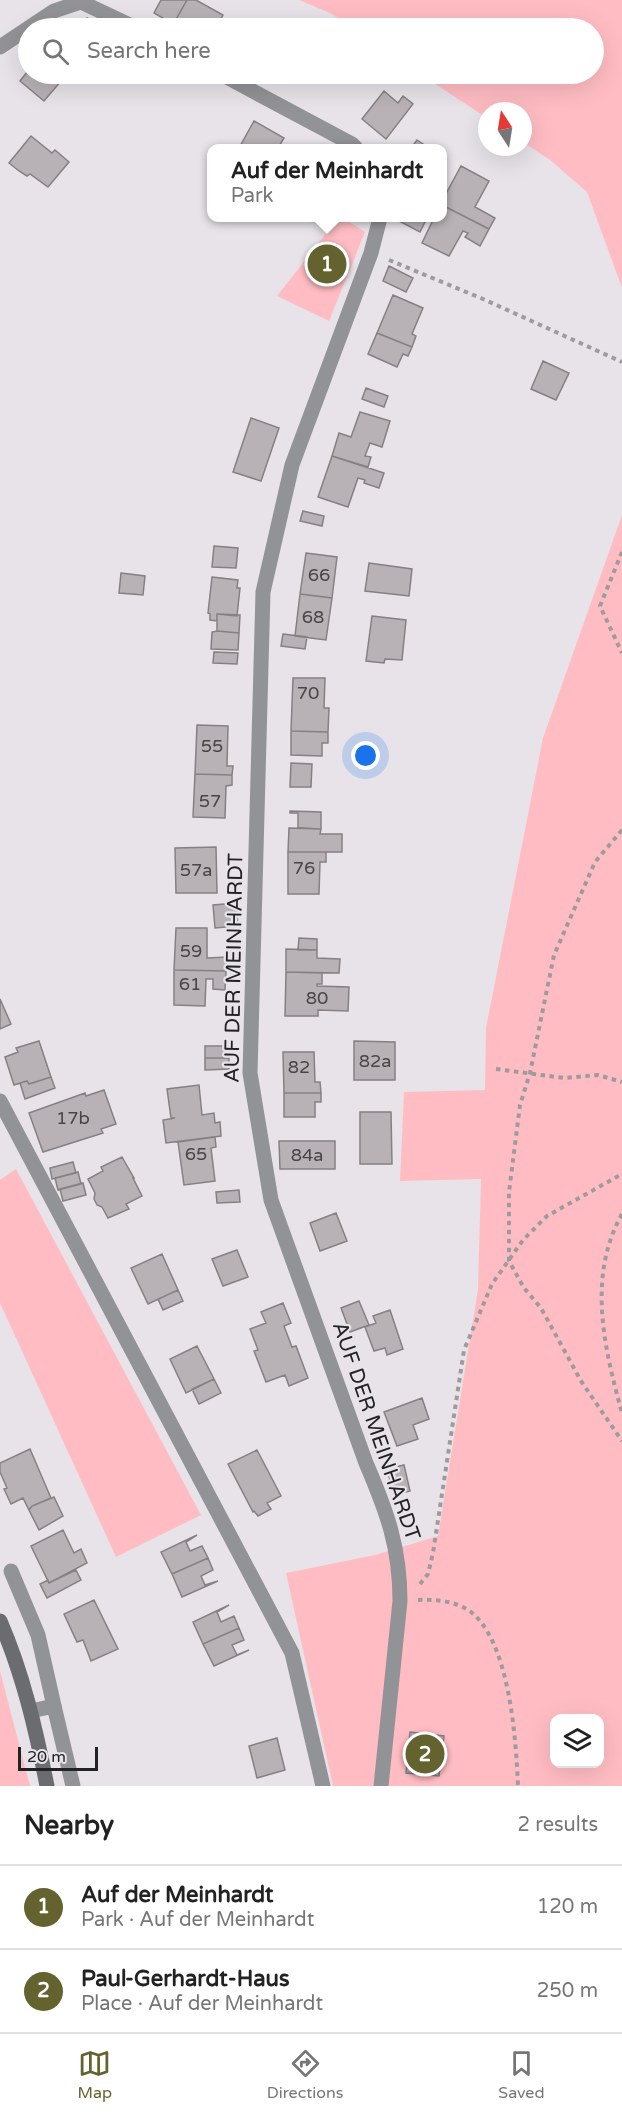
<!DOCTYPE html>
<meta charset="utf-8">
<style>
:root{--surface:#fff;--page:#f6f6f6;--text:#222;--muted:#767676;--line:#e0e0e0;--accent:#64632f}
body{margin:0;font-family:"Varela Round",sans-serif;background:var(--page);color:var(--text)}
.controls{position:absolute;right:18px;bottom:18px;display:grid;overflow:hidden;border-radius:12px;box-shadow:0 6px 24px #0002}
.controls button{width:54px;height:54px;display:grid;place-items:center;padding:0;border:0;border-bottom:2px solid var(--line);background:var(--surface);color:var(--text);font:30px sans-serif}
.compass{position:absolute;left:478px;top:102px;width:54px;height:54px;border-radius:50%;background:var(--surface);box-shadow:0 6px 24px #0002;rotate:348deg}
.scale{position:absolute;left:18px;bottom:15px;width:80px;box-sizing:border-box;padding-left:6px;border:3px solid #222123;border-top:0;font-size:16px;line-height:21px;white-space:nowrap;color:#222123;-webkit-text-stroke:4px #e7e3e9;paint-order:stroke}
.you{position:absolute;left:366px;top:756px;width:21px;height:21px;margin:-15px;border:4px solid #fff;border-radius:50%;background:#1a73e8;box-shadow:0 0 0 9px #1a73e833}
.badge{display:grid;place-items:center;width:39px;height:39px;border-radius:50%;background:var(--accent);color:#fff;font-size:20px;font-weight:700}
.pin{position:absolute;translate:-50% -50%;border:3px solid #fff;box-shadow:0 2px 6px #0006}
.popup{position:absolute;left:207px;top:144px;width:240px;height:78px;box-sizing:border-box;display:grid;place-content:center;border-radius:12px;background:var(--surface);filter:drop-shadow(0 2px 4px #0005);font-size:20px;white-space:nowrap;color:var(--muted)}
.popup b{font-size:22px;color:var(--text)}
.popup::after{content:'';position:absolute;left:50%;top:100%;margin-left:-12px;border:12px solid transparent;border-top-color:var(--surface)}
.list{margin:0;padding:0;list-style:none}
h2{display:flex;justify-content:space-between;align-items:center;height:78px;margin:0;padding:0 24px;font-size:26px}
h2 small{font-size:20px;font-weight:400;color:var(--muted)}
.list li{display:grid;grid-template-columns:39px 1fr auto;gap:18px;align-items:center;box-sizing:border-box;height:84px;padding:0 24px;border-top:2px solid var(--line)}
.list b{display:block;font-size:22px;white-space:nowrap}
.list p{margin:0;font-size:20px;white-space:nowrap;color:var(--muted)}
.list em{font-size:20px;font-style:normal;color:var(--muted)}
.icon{flex:none;width:33px;height:33px;fill:none;stroke:currentColor;stroke-width:2;stroke-linecap:round;stroke-linejoin:round}
.map{position:relative;flex:none;width:622px;height:1786px;overflow:hidden}
.search{position:absolute;background:var(--surface);box-shadow:0 6px 24px #0002;left:18px;right:18px;top:18px;height:66px;display:flex;align-items:center;gap:15px;box-sizing:border-box;padding:0 21px;border-radius:33px;color:var(--muted);font-size:22px}
.sheet{height:246px;background:var(--surface)}
nav{display:flex;justify-content:space-around;align-items:center;box-sizing:border-box;height:84px;border-top:2px solid var(--line);background:var(--surface);font-size:16px;color:var(--muted)}
nav a{display:grid;justify-items:center;gap:3px}
nav .on{color:var(--accent)}
.map>svg:first-child{display:block}
.green{fill:#ffbdc3;fill-rule:evenodd}
.building{fill:#b8b1b5;stroke:#868084;stroke-width:1.5}
.lines{fill:none;stroke-linecap:round;stroke-linejoin:round}
.path{stroke:#9e9b9f;stroke-width:4;stroke-dasharray:4.5 4.5;stroke-linecap:butt}
.lane{stroke:#929396;stroke-width:15}
.street{stroke:#929396;stroke-width:15}
.secondary{stroke:#6b6c70;stroke-width:15}
.labels{text-anchor:middle;dominant-baseline:central;stroke-width:4.5;stroke-linejoin:round;paint-order:stroke}
.number-label{font-size:18px;fill:#484548}
.street-label{font-size:21px;fill:#222123;stroke:#e7e3e9}
</style>
<div class="map">
<svg width="622" height="1786" viewBox="0 0 622 1786">
<rect width="100%" height="100%" fill="#e7e3e9"/>
<path class="green" d="M299 0H622V288L587 192 550 160 523 142V111H487V118L420 74H594V28H353L330 13Z
M338 218H343L365 232 329 321 277 296Z
M622 515V1786H333L286 1573 375 1555 438 1536 478 1289 481 1179 400 1181 404 1092 485 1090 486 1028 543 738ZM554 1718H600V1764H554Z
M16 1169 201 1515 116 1557 0 1303V1180Z
M0 1671 30 1786H0Z"/>
<path class="building" d="M161 0H187L171 28H164L168 21 154 13Z
M187 0H196L223 15 216 28 179 27 171 28Z
M87 18 108 28H82Z
M28 71V74H67L44 101 20 81Z
M384 91 398 103 403 96 413 104 386 139 362 119Z
M254 121 284 138 278 148H239Z
M31 136 52 153 55 150 69 162 48 187 30 174 27 176 19 171 9 163Z
M417 140 429 148H411Z
M461 166 489 181 475 207 495 218 489 229 442 205V201Z
M442 205 489 229 480 246 465 237 468 233 463 231 449 256 422 243 434 218H442Z
M401 218H427L420 232 399 221Z
M389 266 413 278 406 292 383 281Z
M393 295 423 308 412 334 416 336 412 347 377 333Z
M377 333 412 347 408 356 403 354 397 367 368 354Z
M543 361 569 373 556 400 531 389Z
M366 388 388 396 384 407 362 399Z
M360 412 390 421 382 447 370 443 365 456 371 457 368 467 332 456 339 433 351 437Z
M251 418 279 428 261 481 233 472Z
M332 456 384 473 379 488 364 483 365 480 358 478 348 507 318 497Z
M303 511 324 516 322 526 300 521Z
M214 546 238 548 236 568 212 567Z
M306 553 337 557 332 598 300 594Z
M369 563 412 569 409 596 365 591Z
M121 573 145 576 143 595 119 593Z
M212 577 238 580 237 588H240L237 616 217 614V621L210 620V614L208 613Z
M300 594 332 598 326 640 295 636Z
M217 614 240 615 239 633 217 631Z
M372 616 406 620 402 660 385 659 384 663 366 661Z
M217 631 239 633 238 650 211 649 212 632Z
M283 634 307 637 305 649 281 646Z
M214 652 238 653 237 664 213 663Z
M293 678H325L324 708H329L328 732 291 731Z
M197 725 228 726 227 766H233L232 775 195 774Z
M291 731 328 732V743H322V756L291 755Z
M291 763 312 764 311 787H290Z
M195 774 232 775V785L226 786 225 818 193 817Z
M290 811 321 812V829L298 828V813H290Z
M289 828 321 829 320 834H342V852H288Z
M216 847 217 893H176L175 848Z
M288 852H326V862H320L319 894H288Z
M236 903 238 926 215 928 213 905Z
M176 928H207V958L227 957 226 971 174 970Z
M299 938 317 939V950H298Z
M286 949 317 950V958L340 959 339 973 286 972Z
M174 970 226 971 225 990 213 989V979H206L205 1006 174 1005Z
M286 972 322 973V984H317V986L349 987 348 1011 318 1010V1016H285Z
M0 999 11 1024 0 1029Z
M39 1041 51 1077 29 1084 27 1081 14 1085 5 1057 18 1052 16 1048Z
M354 1041 395 1042V1080H354Z
M205 1046H228L229 1058H205Z
M283 1052H314L315 1082H320L321 1093H284Z
M205 1058H229V1069L205 1070Z
M51 1077 55 1088 25 1099 20 1083 27 1081 29 1084Z
M199 1085 202 1115 214 1113 215 1123 220 1122 221 1136 166 1143 163 1120 175 1118H171L167 1089Z
M104 1090 116 1124 101 1129 103 1133 43 1152 29 1113 85 1093 86 1096Z
M284 1093H321V1102H315V1117H284Z
M360 1112H391L392 1164H360Z
M215 1137 216 1147 211 1148 215 1181 184 1185 178 1142Z
M279 1141H335V1169H280Z
M122 1157 134 1178H133L142 1196 126 1204 129 1209 108 1218 102 1207 97 1205 94 1199 95 1193 88 1179 103 1171 101 1167Z
M73 1162 76 1173 52 1179 50 1168Z
M78 1172 81 1184 58 1190 55 1178Z
M83 1183 86 1195 63 1201 60 1189Z
M239 1190 240 1202 217 1203 216 1192Z
M336 1213 347 1241 320 1251 310 1223Z
M237 1250 248 1277 223 1286 212 1259Z
M162 1254 178 1290 148 1304 131 1268Z
M178 1290 183 1301 163 1310 158 1299Z
M359 1301 369 1325 350 1332 341 1308Z
M283 1303 291 1323 284 1326 292 1347 296 1346 308 1378 289 1386 285 1375 266 1382 254 1351 258 1350 250 1329 266 1323 261 1312Z
M390 1310 403 1349 387 1355 385 1348 374 1351 365 1327 376 1323 373 1316Z
M197 1346 214 1379 186 1393 170 1359Z
M214 1379 221 1393 199 1404 192 1389Z
M422 1398 429 1419 413 1425 418 1439 397 1446 384 1412Z
M30 1449 51 1498 32 1506 29 1510 23 1498 11 1504 4 1489 7 1488 0 1472V1463Z
M257 1450 281 1496 267 1503 271 1509 258 1516 254 1511 253 1512 228 1464Z
M404 1465 410 1491 394 1495 387 1469Z
M54 1497 63 1516 39 1530 29 1510 32 1506Z
M63 1530 74 1553 81 1549 87 1563 49 1583 31 1546Z
M197 1535 186 1542 190 1551 202 1546 208 1558 172 1574 161 1552Z
M208 1558 213 1570 201 1576 205 1585 218 1581 182 1597 172 1574Z
M76 1570 81 1580 47 1598 40 1584 48 1580 49 1583Z
M94 1600 118 1649 91 1661 83 1640 77 1642 64 1614Z
M229 1605 217 1612 221 1622 234 1616 239 1628 203 1644 193 1622Z
M239 1628 244 1640 232 1645 237 1655 249 1650 214 1666 203 1644Z
M410 1732 444 1736 439 1776 406 1773Z
M277 1738 285 1770 257 1778 249 1746Z"/>
<g class="lines">
<path class="path" d="M389 260 483 299 622 362
M622 552 600 606 622 653
M622 830 595 862 554 955 530 1073 520 1105 509 1192V1261L524 1288 541 1308 581 1381 622 1441
M496 1069 564 1078 598 1075 622 1082
M622 1214C587 1276 604 1348 622 1413
M420 1584 428 1574 433 1553 464 1350 492 1284 523 1240 547 1216 622 1174
M418 1600C436 1599 456 1601 471 1612 510 1643 516 1740 518 1786"/>
<path class="lane" d="M11 1571 38 1635 54 1706 31 1711"/>
<path class="street" d="M0 47 54 11 81 2 136 28
M221 74 352 144 356 148
M380 218 371 253 292 465 263 592 250 1073 271 1200 366 1463C387 1512 400 1547 400 1601L381 1786
M0 1101 292 1653 323 1786
M54 1706 73 1786"/>
<path class="secondary" d="M0 1621C23 1674 36 1730 47 1786"/>
</g>
<g class="labels">
<g class="number-label">
<text x="319" y="575">66</text>
<text x="313" y="617">68</text>
<text x="308" y="693">70</text>
<text x="212" y="746">55</text>
<text x="210" y="801">57</text>
<text x="304" y="868">76</text>
<text x="196" y="870">57a</text>
<text x="191" y="951">59</text>
<text x="190" y="984">61</text>
<text x="317" y="998">80</text>
<text x="375" y="1061">82a</text>
<text x="299" y="1067">82</text>
<text x="73" y="1118">17b</text>
<text x="196" y="1154">65</text>
<text x="307" y="1155">84a</text>
</g>
<g class="street-label">
<text transform="translate(234 968) rotate(-89)">AUF DER MEINHARDT</text>
<text transform="translate(376 1431) rotate(71)">AUF DER MEINHARDT</text>
</g>
</g>
</svg>
<div class="controls">
<button><svg class="icon" aria-label="layers" viewBox="0 0 24 24"><path d="M12 4l9 5-9 5-9-5zM3 14l9 5 9-5"/></svg></button>
</div>
<svg class="compass" viewBox="-18 -18 36 36"><path d="M0-13l5 13h-10z" fill="#e53935"/><path d="M0 13l5-13h-10z" fill="#767676"/></svg>
<div class="scale">20 m</div>
<div class="you"></div>
<div class="pin badge" style="left:327px;top:264px">1</div>
<div class="popup"><b>Auf der Meinhardt</b>Park</div>
<div class="pin badge" style="left:425px;top:1754px">2</div>
<div class="search"><svg class="icon" aria-label="search" viewBox="0 0 24 24"><circle cx="10" cy="10" r="6"/><path d="M15 15l6 6"/></svg>Search here</div>
</div>
<section class="sheet">
<h2>Nearby<small>2 results</small></h2>
<ul class="list">
<li><span class="badge">1</span><div><b>Auf der Meinhardt</b><p>Park · Auf der Meinhardt</p></div><em>120 m</em></li>
<li><span class="badge">2</span><div><b>Paul-Gerhardt-Haus</b><p>Place · Auf der Meinhardt</p></div><em>250 m</em></li>
</ul>
</section>
<nav>
<a class="on"><svg class="icon" aria-label="map" viewBox="0 0 24 24"><path d="M3 6l6-2 6 2 6-2v14l-6 2-6-2-6 2zM9 4v14M15 6v14"/></svg>Map</a>
<a><svg class="icon" aria-label="directions" viewBox="0 0 24 24"><path d="M12 3l9 9-9 9-9-9zM9 14v-3h6M13 9l2 2-2 2"/></svg>Directions</a>
<a><svg class="icon" aria-label="saved" viewBox="0 0 24 24"><path d="M7 4h10v16l-5-4-5 4z"/></svg>Saved</a>
</nav>
